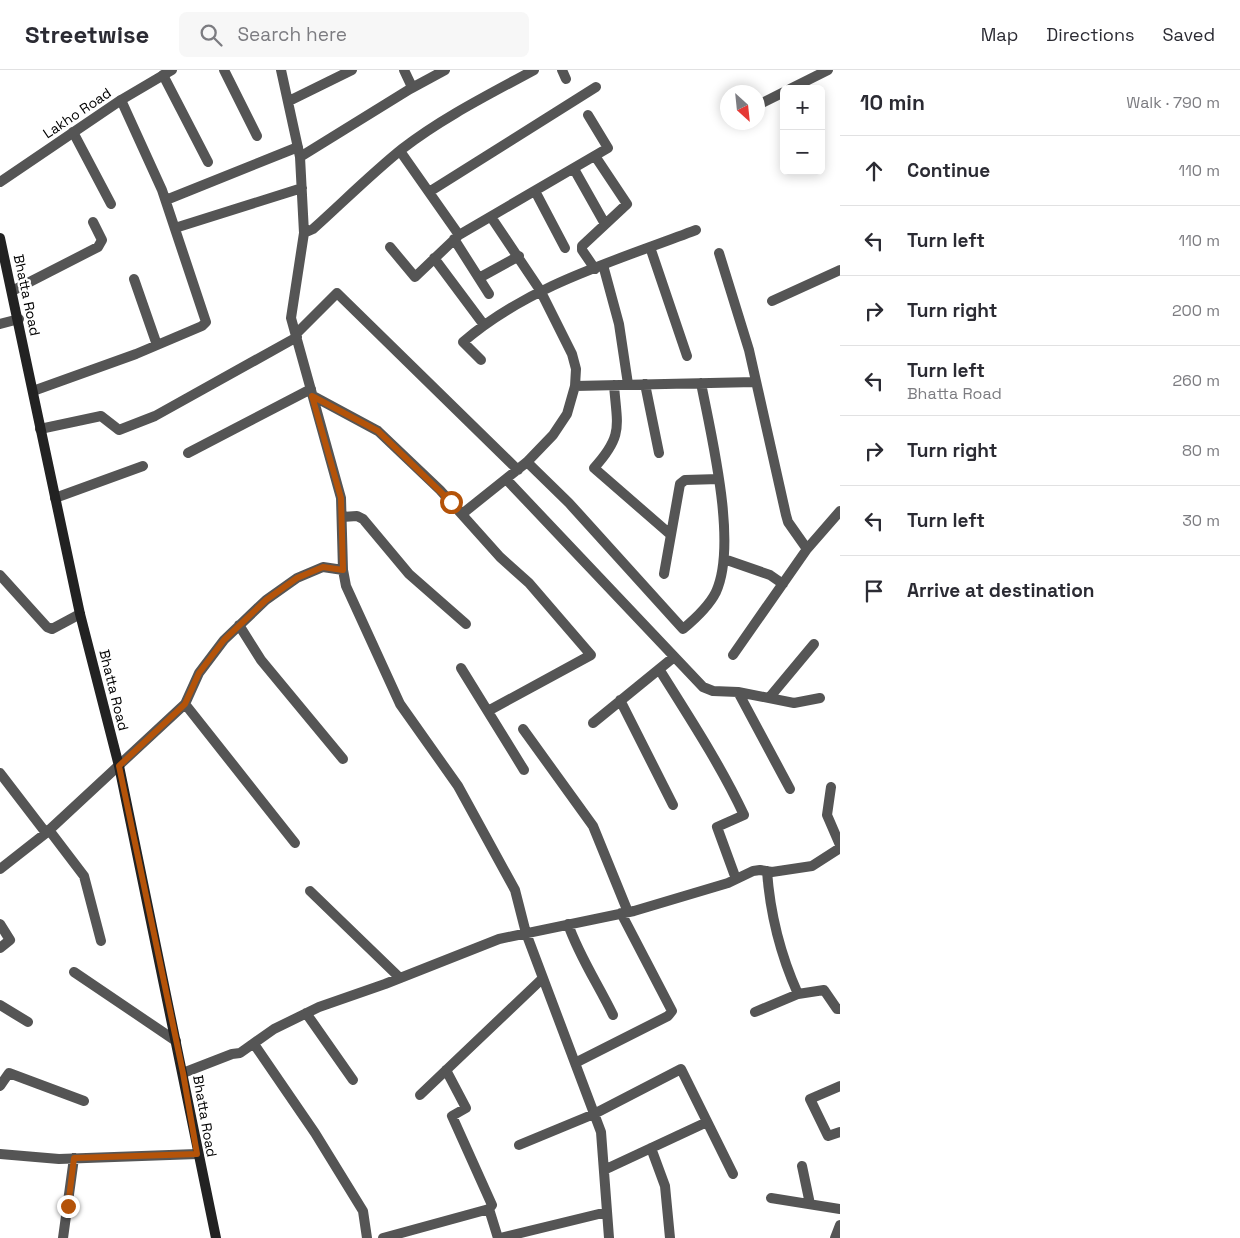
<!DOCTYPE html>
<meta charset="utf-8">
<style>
:root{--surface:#fff;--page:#f7f7f7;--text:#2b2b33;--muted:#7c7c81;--line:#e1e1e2}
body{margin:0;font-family:"Space Grotesk",sans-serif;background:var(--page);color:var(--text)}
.controls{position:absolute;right:15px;top:15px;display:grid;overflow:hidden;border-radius:8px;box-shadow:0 2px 12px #0003}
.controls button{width:45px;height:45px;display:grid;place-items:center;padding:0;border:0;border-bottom:1px solid var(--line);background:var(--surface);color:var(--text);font:25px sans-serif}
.compass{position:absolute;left:720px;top:15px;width:45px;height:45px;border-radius:50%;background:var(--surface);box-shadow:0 2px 12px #0003;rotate:153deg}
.stop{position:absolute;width:15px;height:15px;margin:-11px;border:4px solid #b45309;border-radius:50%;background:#fff}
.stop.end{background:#b45309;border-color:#fff;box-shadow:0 1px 5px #0008}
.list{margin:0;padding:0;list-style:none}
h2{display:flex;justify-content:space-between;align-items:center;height:65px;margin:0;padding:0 20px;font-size:21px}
h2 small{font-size:16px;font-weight:400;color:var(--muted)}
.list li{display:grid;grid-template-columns:32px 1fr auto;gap:15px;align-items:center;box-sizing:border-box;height:70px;padding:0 20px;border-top:1px solid var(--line)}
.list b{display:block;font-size:19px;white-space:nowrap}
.list p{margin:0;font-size:16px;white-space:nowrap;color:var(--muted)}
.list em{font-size:16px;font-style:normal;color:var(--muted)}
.icon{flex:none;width:28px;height:28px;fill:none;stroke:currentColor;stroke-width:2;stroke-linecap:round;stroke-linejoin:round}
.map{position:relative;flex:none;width:840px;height:1168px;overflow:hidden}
header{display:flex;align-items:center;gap:30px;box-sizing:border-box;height:70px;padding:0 25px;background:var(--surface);border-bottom:1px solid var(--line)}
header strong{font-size:24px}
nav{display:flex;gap:28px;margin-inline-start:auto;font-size:18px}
.search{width:350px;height:45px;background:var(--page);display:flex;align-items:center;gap:12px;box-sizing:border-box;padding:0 18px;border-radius:8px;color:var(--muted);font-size:19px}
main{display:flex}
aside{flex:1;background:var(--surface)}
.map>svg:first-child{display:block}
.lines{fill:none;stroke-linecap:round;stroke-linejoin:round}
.minor{stroke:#555;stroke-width:10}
.tertiary{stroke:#555;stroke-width:10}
.secondary{stroke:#222;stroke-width:10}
.route{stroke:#b45309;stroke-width:6}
.labels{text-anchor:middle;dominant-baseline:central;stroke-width:4.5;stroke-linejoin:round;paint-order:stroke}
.street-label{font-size:14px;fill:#000;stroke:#fff}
</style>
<header>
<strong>Streetwise</strong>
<div class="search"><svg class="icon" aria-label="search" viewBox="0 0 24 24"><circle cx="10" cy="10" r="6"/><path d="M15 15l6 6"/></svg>Search here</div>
<nav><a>Map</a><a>Directions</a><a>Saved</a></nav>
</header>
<main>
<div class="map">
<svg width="840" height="1168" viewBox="0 0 840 1168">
<rect width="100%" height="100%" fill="#fff"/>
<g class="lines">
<path class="minor" d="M224 0 257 66
M281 0 300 87 304 163 291 248 341 428 343 500 346 516 400 634 458 716 515 820 526 863 601 1062 609 1168
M404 0 412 17
M562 0 566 9
M163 5 208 92
M790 19 828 0
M289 31 352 0
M758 35 784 22
M73 62 111 134
M400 81 459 165
M595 86 627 134 582 176V180L595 199
M300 87 410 19 445 0
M574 99 605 154
M535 121 565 178
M429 122 596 17
M166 130 298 77
M175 158 302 118
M304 163 313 159C342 133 371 104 402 79 442 48 488 25 534 0
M454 169 489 224
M390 177 415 207 459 165 608 78 588 45
M650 177 687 286
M719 183 749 280 786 445 788 452 807 479
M434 188 484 255
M603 195 619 254 628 314
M479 208 519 186
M134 209 157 275
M12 221 98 177 102 170 93 152
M772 231 840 200
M0 254 19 249
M296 264 337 223 518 400
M481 290 463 272C529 215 615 191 696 160
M645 314 659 383
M614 315C617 356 624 365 594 398L671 465
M575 316 755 312
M33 321 136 284 202 256 206 252 162 120 121 30
M313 326 378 361 440 420 500 487 529 513 591 585 488 641
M40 359 101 346 119 360 155 346 297 267
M188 383 311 319
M527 392 569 433 683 559C695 549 709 536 716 522 738 474 711 365 701 313
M506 409 703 617 713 621 738 622 794 633 820 628
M55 428 143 396
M462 444 527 392 553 365 567 344 575 316 576 299 572 284 540 220 491 147
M342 447 357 446 363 449 409 504 466 554
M724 489 770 505 783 514
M664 504 680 414 685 410 719 409
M0 505 47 557 52 559 80 544
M239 555 261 590 343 689
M733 585 807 479 840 441
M461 598 524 700
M659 599C689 647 720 694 744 745L717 757 736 809
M738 622 790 719
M769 628 814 574
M620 630 673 735
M185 634 295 773
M593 653 674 587
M523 659 593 756 628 842
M0 703 46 763
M831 717 827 745 840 775
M49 760 84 806 101 871
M0 799 46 763 185 634 199 603 224 570 266 530 297 508 323 497 343 500
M767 801C770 843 781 886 798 924
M310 821 400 908
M0 854 10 870 0 878
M568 854C579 886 598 914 613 945
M74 902 176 971
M0 935 28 952
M755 942 798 924 824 920 837 939H840
M306 943 353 1010
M254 974 315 1063 363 1141 367 1168
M575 993 668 946 672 941 621 843
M446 1000 466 1038 452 1046 492 1135 489 1139 498 1168
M183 1003 232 984 240 983 274 959 319 937 385 914 499 869 634 841 728 813 753 801 760 800 772 802 812 796 840 778
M0 1016 9 1003 84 1031
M840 1016 810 1029 828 1066 840 1062
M420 1025 543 908
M519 1075 594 1044 681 999 733 1104
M651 1078 665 1116 670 1168
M0 1084 59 1089 197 1084
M802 1096 810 1134
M604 1100 707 1052
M771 1128 840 1139
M63 1168 74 1088
M383 1168 489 1139
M500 1168 607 1142
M835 1168 840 1155"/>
<path class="tertiary" d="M0 112 121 30 172 0"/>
<path class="secondary" d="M0 168 80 544 119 696 216 1168"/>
</g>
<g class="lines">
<path class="route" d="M68 1136 74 1088 197 1084 183 1003 119 696 185 634 199 603 224 570 266 530 297 508 323 497 343 500 341 428 312 326 378 361 451 432"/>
</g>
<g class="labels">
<g class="street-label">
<text transform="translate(77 43) rotate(-34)">Lakho Road</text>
<text transform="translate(27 225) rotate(78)">Bhatta Road</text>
<text transform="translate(114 620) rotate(76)">Bhatta Road</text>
<text transform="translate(205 1046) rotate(80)">Bhatta Road</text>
</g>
</g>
</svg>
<div class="controls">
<button>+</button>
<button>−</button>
</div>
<svg class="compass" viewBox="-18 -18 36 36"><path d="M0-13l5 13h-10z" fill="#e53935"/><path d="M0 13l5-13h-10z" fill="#7c7c81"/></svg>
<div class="stop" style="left:451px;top:432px"></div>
<div class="stop end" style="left:68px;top:1136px"></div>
</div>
<aside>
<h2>10 min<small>Walk · 790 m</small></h2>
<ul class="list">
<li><svg class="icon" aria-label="ahead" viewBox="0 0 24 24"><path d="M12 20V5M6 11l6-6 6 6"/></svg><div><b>Continue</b></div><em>110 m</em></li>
<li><svg class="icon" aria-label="left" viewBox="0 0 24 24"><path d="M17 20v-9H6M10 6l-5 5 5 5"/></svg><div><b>Turn left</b></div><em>110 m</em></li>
<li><svg class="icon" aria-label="right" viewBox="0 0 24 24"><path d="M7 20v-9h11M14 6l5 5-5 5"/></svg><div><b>Turn right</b></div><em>200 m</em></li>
<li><svg class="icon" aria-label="left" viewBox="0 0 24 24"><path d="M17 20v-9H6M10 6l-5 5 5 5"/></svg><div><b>Turn left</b><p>Bhatta Road</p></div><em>260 m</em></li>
<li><svg class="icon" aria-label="right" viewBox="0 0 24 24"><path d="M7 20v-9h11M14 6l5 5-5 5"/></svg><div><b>Turn right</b></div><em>80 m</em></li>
<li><svg class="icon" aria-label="left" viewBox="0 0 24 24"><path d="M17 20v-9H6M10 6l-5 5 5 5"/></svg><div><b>Turn left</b></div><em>30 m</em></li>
<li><svg class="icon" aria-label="arrive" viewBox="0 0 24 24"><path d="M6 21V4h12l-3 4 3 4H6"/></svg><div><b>Arrive at destination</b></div></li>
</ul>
</aside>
</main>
